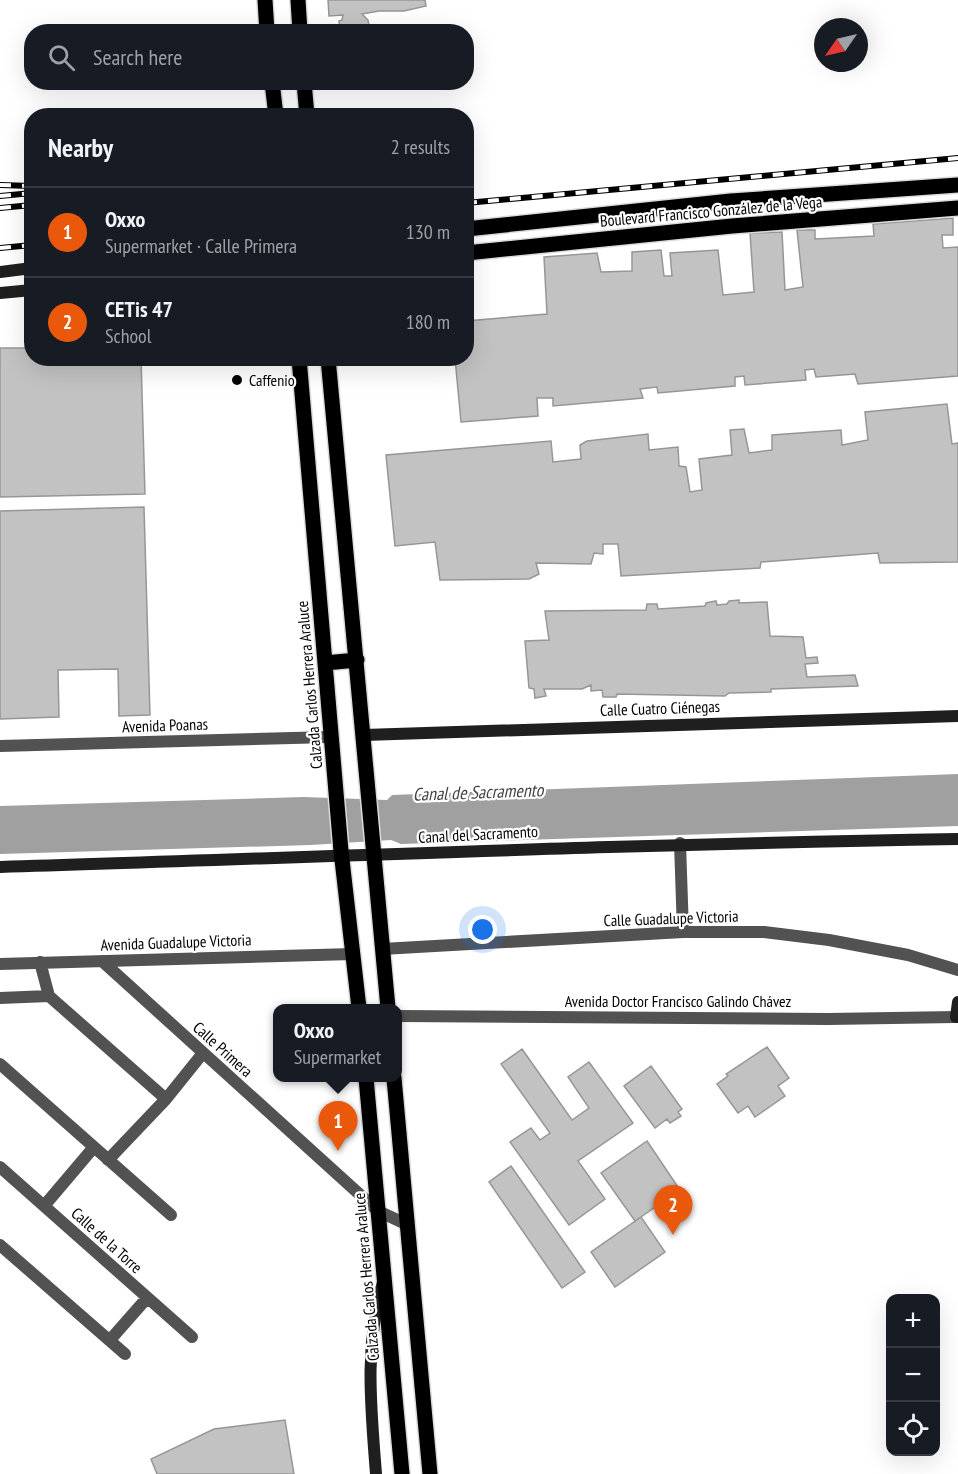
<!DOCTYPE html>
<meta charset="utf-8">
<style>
:root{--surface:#171b24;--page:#242831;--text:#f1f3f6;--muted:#9ea1a6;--line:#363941;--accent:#ea580c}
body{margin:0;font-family:"PT Sans Narrow",sans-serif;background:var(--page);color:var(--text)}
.controls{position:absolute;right:18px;bottom:18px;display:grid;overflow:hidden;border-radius:12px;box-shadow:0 6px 24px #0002}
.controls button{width:54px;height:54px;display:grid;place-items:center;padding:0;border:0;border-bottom:2px solid var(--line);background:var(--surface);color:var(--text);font:30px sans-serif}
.compass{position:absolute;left:814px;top:18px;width:54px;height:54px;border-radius:50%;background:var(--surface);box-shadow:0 6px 24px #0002;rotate:236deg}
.you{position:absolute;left:483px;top:930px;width:21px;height:21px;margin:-15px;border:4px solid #fff;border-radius:50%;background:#1a73e8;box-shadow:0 0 0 9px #1a73e833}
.badge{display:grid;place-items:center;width:39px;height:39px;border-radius:50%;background:var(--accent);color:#fff;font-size:20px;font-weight:700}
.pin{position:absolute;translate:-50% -50px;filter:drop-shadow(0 2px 3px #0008)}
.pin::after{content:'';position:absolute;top:32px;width:21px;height:18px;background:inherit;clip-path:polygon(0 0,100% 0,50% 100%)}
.popup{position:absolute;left:273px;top:1004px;width:129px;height:78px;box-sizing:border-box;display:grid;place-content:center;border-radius:12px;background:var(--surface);filter:drop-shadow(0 2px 4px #0005);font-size:20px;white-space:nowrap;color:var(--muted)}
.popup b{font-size:22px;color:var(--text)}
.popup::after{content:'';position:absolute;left:50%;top:100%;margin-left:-12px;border:12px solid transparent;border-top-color:var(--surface)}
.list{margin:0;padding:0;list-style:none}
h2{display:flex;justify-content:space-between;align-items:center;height:78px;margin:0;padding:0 24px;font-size:26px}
h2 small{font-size:20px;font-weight:400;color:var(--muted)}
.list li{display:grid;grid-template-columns:39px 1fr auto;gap:18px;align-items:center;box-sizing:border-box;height:90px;padding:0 24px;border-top:2px solid var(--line)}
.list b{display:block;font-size:22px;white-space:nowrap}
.list p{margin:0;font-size:20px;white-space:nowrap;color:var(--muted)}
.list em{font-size:20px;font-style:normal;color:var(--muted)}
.icon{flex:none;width:33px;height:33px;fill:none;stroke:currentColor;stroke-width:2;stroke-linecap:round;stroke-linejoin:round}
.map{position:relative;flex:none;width:958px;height:1474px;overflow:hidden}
.search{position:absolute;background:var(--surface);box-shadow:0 6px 24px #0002;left:24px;top:24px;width:450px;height:66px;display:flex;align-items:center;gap:15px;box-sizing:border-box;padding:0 21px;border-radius:24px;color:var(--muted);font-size:22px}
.panel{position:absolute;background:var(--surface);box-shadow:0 6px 24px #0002;left:24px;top:108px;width:450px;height:258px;border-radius:24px}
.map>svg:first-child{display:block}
.water{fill:#a0a0a0}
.building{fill:#c2c2c2;stroke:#969696;stroke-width:1.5}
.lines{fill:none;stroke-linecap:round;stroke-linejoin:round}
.primary-casing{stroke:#dbdbdb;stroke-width:18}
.street{stroke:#525252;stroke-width:12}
.secondary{stroke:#1f1f1f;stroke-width:12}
.primary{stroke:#000;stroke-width:15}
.rail-casing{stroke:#000;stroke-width:6}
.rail{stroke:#fff;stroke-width:4;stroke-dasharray:11;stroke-linecap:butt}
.poi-dot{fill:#000;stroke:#fff;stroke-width:2}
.labels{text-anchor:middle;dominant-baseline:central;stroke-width:4.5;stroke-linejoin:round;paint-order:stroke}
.street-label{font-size:16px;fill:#000;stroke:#fff}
.poi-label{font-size:16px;fill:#000;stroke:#fff;text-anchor:start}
.water-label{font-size:18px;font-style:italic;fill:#414141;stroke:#fff}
</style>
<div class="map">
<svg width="958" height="1474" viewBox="0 0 958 1474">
<rect width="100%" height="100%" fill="#fff"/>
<path class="water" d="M958 774V826L401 844 391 840 311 845 0 854V806L304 797 387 800 392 795Z"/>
<path class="building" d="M328 0H425L426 6 404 11H379L362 14 368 20 370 32H340L339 21 342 20 343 15 329 16Z
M953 218V235H942L943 248 958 247V376L858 384 855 374 816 377 814 369 805 370 806 380 745 385 744 376 735 377V386L658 393 657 387 640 389 643 398 553 406V398H537L538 416 461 422 455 358H466V321L547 314 544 257 597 253 601 272 632 271V252L661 250 664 276H672L670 253 718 250 723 295 754 292 750 233 782 232 785 290 803 287 797 230H815V239L874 236 873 224Z
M25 300H32V358H141L145 494 0 497V348H26Z
M947 404 952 444 958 443V562L880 563 878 553 761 562 760 568 621 576 618 544H603V554L594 553 591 564 536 563 539 574 529 579 440 580 435 542 395 546 386 455 551 441 553 462 581 459 580 445 587 441 648 434 649 450 678 447 679 466 686 467 690 492 702 490 699 459 732 455 730 430 744 429 749 453 772 450V435L841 430 842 445 868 440 865 412Z
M144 507 150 715 119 716 118 669 58 670 59 717 0 719V511Z
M739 600V603L767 602 770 636 803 637 806 658 817 657 818 663 805 664 807 677 855 675 858 686 771 689V692L729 693 725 696 617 694 616 697H603L602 690 591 691V685L582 689H544L546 696 535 698 534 689 529 688 525 641 549 640 545 611 646 610 647 604H657L658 609 705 606 706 603 716 601 717 605 727 604 729 601Z
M767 1047 789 1078 778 1086 785 1096 755 1117 748 1106 738 1113 717 1084 728 1076 726 1074Z
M522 1049 572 1120 589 1108 568 1077 589 1062 633 1123 578 1161 605 1199 569 1225 510 1142 531 1128 540 1140 550 1133 501 1064Z
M651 1066 682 1109 678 1112 681 1116 670 1123 667 1119 655 1128 624 1086Z
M647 1141 680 1190 635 1221 601 1173Z
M511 1166 585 1272 562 1288 489 1182Z
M641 1217 665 1252 615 1287 591 1252Z
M285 1420 294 1474H157L151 1459 214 1429Z"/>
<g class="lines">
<g class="primary-casing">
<path id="primary" d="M265 0 267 32
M298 0 300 32
M272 82 276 116
M304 82 307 116
M466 229 731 201 958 185
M466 253 732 226 958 208
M299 358 341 851 359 1008
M328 358 388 1008
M325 663 357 660
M366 1078 402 1474
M394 1078 430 1474"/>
</g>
<path class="street" d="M0 746 331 737
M680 843 683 932
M382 949 683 932H764L829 940 908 955 958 970
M102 961 378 1211 408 1225
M40 962 49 996 166 1099
M0 964 353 954
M0 998 49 996
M398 1016 828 1019 956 1017
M0 1064 171 1215
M108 1160 166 1099 203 1053
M0 1167 192 1337
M44 1206 94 1147
M0 1245 125 1354
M110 1340 147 1298"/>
<path class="secondary" d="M0 272 32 268
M0 293 32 290
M364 735 958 716
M0 867C319 857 638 844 958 839
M958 1002 956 1017H958
M376 1474C371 1408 364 1346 383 1282"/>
<use href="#primary" class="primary"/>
<g class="rail-casing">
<path id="rail" d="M0 185 32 186
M0 196 32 193
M466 203 958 158
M0 208 32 205
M0 248 32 245"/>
</g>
<use href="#rail" class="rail"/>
</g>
<circle class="poi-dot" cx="237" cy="380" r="6"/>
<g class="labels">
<g class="street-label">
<text transform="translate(711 211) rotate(-5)">Boulevard Francisco González de la Vega</text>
<text transform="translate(309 685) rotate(-95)">Calzada Carlos Herrera Araluce</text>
<text transform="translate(660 708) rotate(-2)">Calle Cuatro Ciénegas</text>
<text transform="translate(165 725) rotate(-2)">Avenida Poanas</text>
<text transform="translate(478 834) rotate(-3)">Canal del Sacramento</text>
<text transform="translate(671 918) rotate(-2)">Calle Guadalupe Victoria</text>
<text transform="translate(176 942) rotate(-2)">Avenida Guadalupe Victoria</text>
<text x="678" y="1001">Avenida Doctor Francisco Galindo Chávez</text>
<text transform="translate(223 1049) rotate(42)">Calle Primera</text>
<text transform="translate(107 1240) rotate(42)">Calle de la Torre</text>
<text transform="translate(366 1277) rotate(-95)">Calzada Carlos Herrera Araluce</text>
</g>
<g class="poi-label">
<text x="249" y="380">Caffenio</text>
</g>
<g class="water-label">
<text transform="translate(478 792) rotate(-2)">Canal de Sacramento</text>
</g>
</g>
</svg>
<div class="controls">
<button>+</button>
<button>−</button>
<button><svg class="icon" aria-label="locate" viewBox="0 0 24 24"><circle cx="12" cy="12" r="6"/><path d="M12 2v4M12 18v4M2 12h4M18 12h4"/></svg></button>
</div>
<svg class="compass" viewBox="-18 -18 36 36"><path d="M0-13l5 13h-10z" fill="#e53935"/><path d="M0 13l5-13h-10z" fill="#9ea1a6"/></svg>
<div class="you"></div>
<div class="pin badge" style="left:338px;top:1151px">1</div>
<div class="popup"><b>Oxxo</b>Supermarket</div>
<div class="pin badge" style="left:673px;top:1235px">2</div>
<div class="search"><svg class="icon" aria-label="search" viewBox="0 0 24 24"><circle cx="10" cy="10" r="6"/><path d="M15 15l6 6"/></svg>Search here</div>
<section class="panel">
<h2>Nearby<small>2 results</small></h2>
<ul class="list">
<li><span class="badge">1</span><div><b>Oxxo</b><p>Supermarket · Calle Primera</p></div><em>130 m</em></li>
<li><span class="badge">2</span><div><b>CETis 47</b><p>School</p></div><em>180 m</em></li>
</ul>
</section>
</div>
